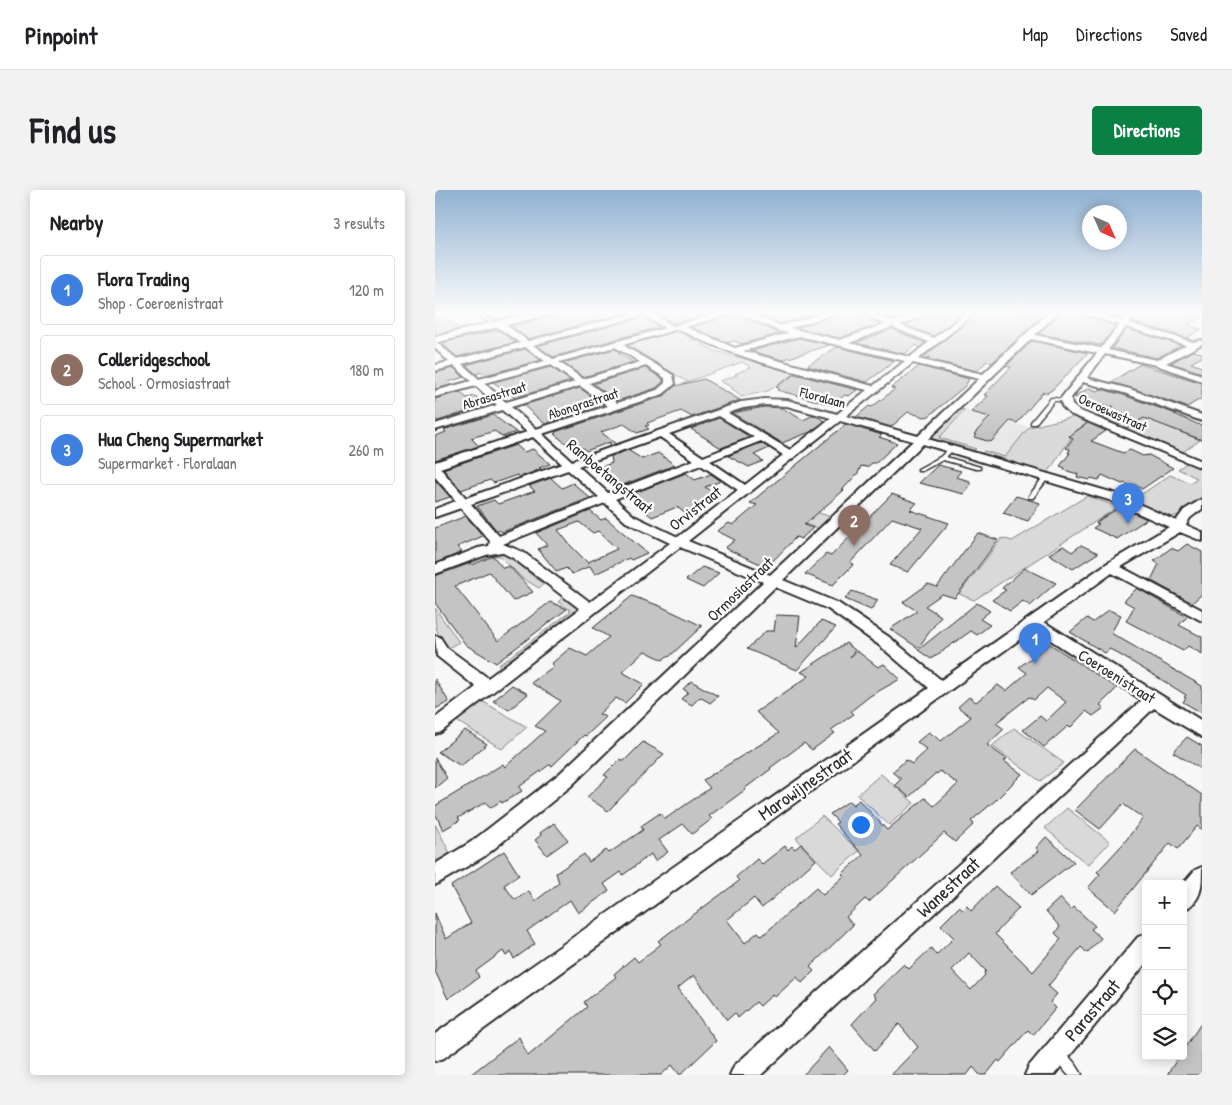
<!DOCTYPE html>
<meta charset="utf-8">
<style>
:root{--surface:#fff;--page:#f2f2f2;--text:#202124;--muted:#757577;--line:#e0e0e0;--accent:#0b8043}
body{margin:0;font-family:"Patrick Hand",sans-serif;background:var(--page);color:var(--text)}
.controls{position:absolute;right:15px;bottom:15px;display:grid;overflow:hidden;border-radius:5px;box-shadow:0 2px 12px #0003}
.controls button{width:45px;height:45px;display:grid;place-items:center;padding:0;border:0;border-bottom:1px solid var(--line);background:var(--surface);color:var(--text);font:25px sans-serif}
.compass{position:absolute;left:647px;top:15px;width:45px;height:45px;border-radius:50%;background:var(--surface);box-shadow:0 2px 12px #0003;rotate:135deg}
.you{position:absolute;left:425px;top:634px;width:18px;height:18px;margin:-12px;border:4px solid #fff;border-radius:50%;background:#1a73e8;box-shadow:0 0 0 8px #1a73e833}
.badge{display:grid;place-items:center;width:32px;height:32px;border-radius:50%;background:var(--accent);color:#fff;font-size:16px;font-weight:700}
.pin{position:absolute;translate:-50% -41px;filter:drop-shadow(0 1px 2px #0008)}
.pin::after{content:'';position:absolute;top:26px;width:18px;height:15px;background:inherit;clip-path:polygon(0 0,100% 0,50% 100%)}
.list{margin:0;padding:0;list-style:none}
h2{display:flex;justify-content:space-between;align-items:center;height:65px;margin:0;padding:0 20px;font-size:21px}
h2 small{font-size:16px;font-weight:400;color:var(--muted)}
.list li{display:grid;grid-template-columns:32px 1fr auto;gap:15px;align-items:center;box-sizing:border-box;height:70px;margin:0 10px 10px;padding:0 10px;border:1px solid var(--line);border-radius:5px}
.list b{display:block;font-size:19px;white-space:nowrap}
.list p{margin:0;font-size:16px;white-space:nowrap;color:var(--muted)}
.list em{font-size:16px;font-style:normal;color:var(--muted)}
.icon{flex:none;width:28px;height:28px;fill:none;stroke:currentColor;stroke-width:2;stroke-linecap:round;stroke-linejoin:round}
.map{position:relative;flex:none;width:767px;height:885px;overflow:hidden;border-radius:5px}
header{display:flex;align-items:center;gap:30px;box-sizing:border-box;height:70px;padding:0 25px;background:var(--surface);border-bottom:1px solid var(--line)}
header strong{font-size:24px}
nav{display:flex;gap:28px;margin-inline-start:auto;font-size:18px}
.intro{display:flex;align-items:center;justify-content:space-between;box-sizing:border-box;height:120px;padding:0 30px}
h1{margin:0;font-size:35px}
.button{padding:12px 22px;border-radius:5px;background:var(--accent);color:#fff;font-size:18px;font-weight:700}
main{display:flex;gap:30px;padding:0 30px}
aside{flex:1;background:var(--surface);border-radius:5px;box-shadow:0 2px 12px #0003}
.map>svg:first-child{display:block}
.built{fill:#e8e8e8}
.green{fill:#d9d9d9;stroke:#828282}
.building{fill:#c4c4c4;stroke:#2b2b2b;fill-rule:evenodd}
.lines{fill:none;stroke-linecap:round;stroke-linejoin:round}
.lane-casing{stroke:#2b2b2b;stroke-width:3}
.street-casing{stroke:#2b2b2b;stroke-width:4}
.secondary-casing{stroke:#2b2b2b;stroke-width:4}
.lane{fill:#fff;fill-rule:evenodd}
.street{fill:#fff;fill-rule:evenodd}
.secondary{fill:#fff;fill-rule:evenodd}
.labels{text-anchor:middle;dominant-baseline:central;stroke-width:4.5;stroke-linejoin:round;paint-order:stroke}
.far-street-label{font-size:14px;fill:#2b2b2b;stroke:#fff}
.street-label{font-size:16px;fill:#2b2b2b;stroke:#fff}
.near-street-label{font-size:19px;fill:#2b2b2b;stroke:#fff}
</style>
<header>
<strong>Pinpoint</strong>
<nav><a>Map</a><a>Directions</a><a>Saved</a></nav>
</header>
<div class="intro"><h1>Find us</h1><a class="button">Directions</a></div>
<main>
<aside>
<h2>Nearby<small>3 results</small></h2>
<ul class="list">
<li><span class="badge" style="background:#3f7fe0">1</span><div><b>Flora Trading</b><p>Shop · Coeroenistraat</p></div><em>120 m</em></li>
<li><span class="badge" style="background:#8d6e63">2</span><div><b>Colleridgeschool</b><p>School · Ormosiastraat</p></div><em>180 m</em></li>
<li><span class="badge" style="background:#3f7fe0">3</span><div><b>Hua Cheng Supermarket</b><p>Supermarket · Floralaan</p></div><em>260 m</em></li>
</ul>
</aside>
<div class="map">
<svg width="767" height="885" viewBox="0 0 767 885">
<rect width="100%" height="100%" fill="#f7f7f7"/>
<filter id="ink" filterUnits="userSpaceOnUse"><feTurbulence type="fractalNoise" baseFrequency=".02" numOctaves="2"/><feDisplacementMap in="SourceGraphic" scale="10" xChannelSelector="R" yChannelSelector="G"/><feConvolveMatrix kernelMatrix="1 2 1 2 8 2 1 2 1" color-interpolation-filters="sRGB"/></filter>
<g filter="url(#ink)">
<path class="built" d="M530 220 594 237 570 267 503 248Z"/>
<path class="green" d="M240 142H244L280 161 361 183 333 201 306 207 302 202 297 199 298 198 285 191 302 185 300 184 316 177 307 172 252 192 194 156 196 154Z
M524 219 530 220 504 248 541 259 536 263 494 249Z
M638 227 652 233 634 246 636 248 612 284 546 265 549 261 570 267 594 237Z
M710 228 765 250 745 264 689 241Z
M753 272 767 278V308L744 325 737 327 695 312 735 285 755 293 762 288 743 279Z
M652 306 683 317 539 410 524 404 567 348 577 351Z
M357 314 399 328 387 340 344 325Z
M65 361C83 368 92 384 109 394L104 398 87 388 65 366H54L0 388V383L42 366Z
M129 406 145 418V421L59 486 65 474 135 422V420L123 412Z
M0 418 24 452 13 458C0 446 0 434 0 418Z
M45 510 92 537 67 559 20 530Z
M579 538 629 573 605 591 557 556Z
M446 584 479 613 454 635 422 605Z
M632 618 675 652 653 675 610 638Z
M387 626 424 661 397 685 361 648Z
M0 634 16 665 0 676Z"/>
<path class="building" d="M47 122H73L78 125 59 130Z
M136 122H195L93 149 76 136Z
M220 122H281L237 133Z
M318 122H386L346 134Z
M408 122H421L445 134 405 148 362 138Z
M439 122H479L458 130Z
M499 122H530L499 146 470 135Z
M544 122H611L557 173 552 171 542 181 492 169 495 167 491 168 490 166Z
M625 122H642L681 136 666 155 604 144Z
M705 122H747L767 128 753 135 766 139 752 148 697 132Z
M301 124 343 143H346L306 154 300 151 293 153 256 137Z
M8 127 25 139 0 145V129Z
M208 127 224 137 118 167 102 156Z
M457 139 490 153 484 158 481 155 470 164 421 153Z
M692 139 742 154 745 156 722 168 677 158Z
M63 140 81 152 22 167 6 153Z
M364 148 395 155 347 170 317 161Z
M597 151 653 163 617 200 612 203 608 202 582 233 575 231 556 252 539 247 541 245 539 244 555 227 536 222 553 206 549 205 576 177 571 176Z
M402 157 460 171 432 192 372 176Z
M90 159 106 170 50 185 47 182 41 184 31 175Z
M180 159 186 163H183L198 172 148 187 128 173Z
M758 161 767 163V167L756 173 767 177V183L736 173Z
M705 174 767 193V208L752 217 676 192Z
M484 176 534 189 530 196 494 226 489 227 473 222 456 237 421 227 434 216 437 217 460 199 456 198Z
M116 177 136 191 80 208 58 192Z
M19 178 29 187 13 192 16 195 0 199V183Z
M210 178 228 189V192L221 198 182 211 158 194Z
M360 184 383 190 422 200 414 206 410 205 397 215 342 200 344 198 341 197Z
M269 189 305 210 257 227 246 221 212 233 214 235 210 236 214 239 202 243 189 234 166 242 181 254 175 256V252L151 261 148 258 141 261 119 244 121 243 120 242 229 206 240 196Z
M145 198 169 215 110 234 88 215Z
M654 198 662 201 666 199 688 205 741 224H739L767 236V250L709 228 691 238 663 226 679 216 673 217 639 207Z
M25 202 32 208 40 206 52 215 3 231 0 229V209Z
M330 217 347 218 368 230 379 225 390 231 375 242 347 253 297 223Z
M58 225 81 242 67 247 60 241 36 248 44 256 0 270V246L11 242 9 240 11 239Z
M284 228 315 247 286 258 256 239Z
M653 233 671 241 656 251 688 263 695 260 708 266 714 265 738 278 707 299 698 294 696 296 690 293 687 294 667 285 664 290 656 288 654 290 642 287 643 284 629 280 630 278 625 276 635 263H633L635 259 631 258 638 248 634 246Z
M411 234 447 245 444 247 462 253 441 273H437L432 277 426 276 423 283 407 300H409L369 335 378 338 366 349 361 347 332 377 290 358 300 350 282 341 294 333 298 335 322 315 315 313Z
M326 253 334 258 319 265 328 271 314 277 293 266Z
M81 255 89 262 98 259 115 274 104 278 106 279 85 287 82 285 59 293 55 290 26 300 8 279Z
M193 260 207 269 223 263 240 275 182 297 160 279 177 273 176 266Z
M503 275 526 281 521 287 535 291 534 293 536 294 529 304 484 293Z
M251 283 260 290 276 284 286 291 270 297 284 307 263 316 266 318 252 325 242 317 217 327 192 306Z
M116 288 127 298 138 293 155 308 67 342 64 340 62 341 42 316 59 310 63 314 100 301 94 296Z
M0 290 15 307 0 312Z
M457 304 482 313 475 320 514 333 473 382 455 375 487 338 457 328 415 373 419 374 398 395 370 384 391 364 396 366Z
M581 306 605 313 593 331 568 323Z
M685 317 712 329 682 349 658 338 664 334 661 333 666 329Z
M155 321 166 330 171 328 212 363 196 370 194 368 160 384 155 376 137 384 131 378 122 382 103 359 112 355 101 343ZM144 332 158 343 163 341 182 359 153 372 154 374 136 356 123 340Z
M31 326 48 346 22 357 27 362 0 373V338Z
M543 343 563 350 520 408 507 404 490 416 506 426 483 458 455 439 482 421 468 412 493 394 502 397Z
M752 354 767 362V404L757 413 713 389 716 390 724 374 719 371 736 358 743 361Z
M646 355 663 363 638 379 614 364 628 356 637 362Z
M58 366 68 378 74 376 98 402 78 411 54 382 20 396 63 451 115 412 132 419 61 473 31 455 0 413V386L36 373 37 375Z
M267 377 284 383 268 398 251 390Z
M590 378 621 393 595 416 588 411 575 421 557 410 571 400 567 398Z
M702 398 752 427 744 435 767 447V464L753 456 748 461 691 431 699 417 689 411Z
M417 401 443 410 436 420 410 409Z
M197 406 225 416 267 436 234 467 232 466 228 470 210 461 187 482 209 494 190 513 181 508 164 524 171 527 151 546 149 545 117 576 114 575 84 597 87 601 67 613 66 611 55 618 51 612 23 628 25 630 8 640 0 623V616L68 574 70 577 110 541 100 536 126 511 96 493 119 476 116 474 135 458 152 466 174 447 158 438Z
M542 413 555 421 545 429 555 435 542 445 536 441 496 469 483 460Z
M674 420 686 425 676 443 767 496V523L748 512 751 508 749 507 751 505 727 490 675 459 670 463 635 442 652 428 658 432Z
M341 425 365 426 361 458 386 431 401 437 362 480 312 459 331 441H339Z
M411 453 420 460 415 467 422 461 443 477 449 474 465 489 435 506 416 521 419 524 396 540 400 543 377 560 369 553 335 578 336 579 309 599 310 600 274 626 277 629 257 644 248 634 224 650 233 662 220 671 216 664 188 685 186 682 169 694 174 701 143 723 135 710 92 741 100 754 79 769 76 762 71 766 68 761 41 781 44 787 13 809 0 781V723L11 749 36 733 16 696 69 661 84 685 69 695 80 710 94 701 100 711 124 693 121 683 149 664 154 672 171 660 174 663 208 640 206 636 225 623 230 629 275 598 268 590 344 543 321 522 374 486 366 482Z
M615 454 682 498 665 515 669 518 658 526 651 521 635 538 633 536 609 557 588 540 605 526 611 531 631 512 612 498 599 510 594 507 561 533 569 539 552 555 572 569 569 571 587 584 561 610 536 631 539 634 520 652 509 643 434 712 430 709 411 727 418 735 375 777 379 781 367 793 362 787 340 807 338 804 325 816 321 812 303 828 300 823 292 830 259 785 243 798 281 851 245 885 237 875 226 885H35L84 847 93 866 152 817 149 812 181 787 179 784 199 767 203 772 226 754 223 751 304 691 301 687 322 669 327 674 350 656 353 660 357 656 360 659 366 654 381 670 327 718 319 708 292 730 310 753 323 742 327 746 381 698 388 705 409 686 407 684 428 665 400 634 403 632 395 624 414 611 418 615 424 610 452 640 490 608 499 616 523 594 505 581 502 584 501 583 474 607 460 595 466 589 457 582 471 570 477 574 492 560 482 552 494 542 506 551 536 527 523 517 534 507 541 512 563 495 571 501 592 483 584 477Z
M0 489 14 512 0 519Z
M256 491 283 506 275 513 265 507 257 515 246 509 253 502 248 499Z
M77 495 93 504 74 520 58 511Z
M30 540 52 554 26 576 3 562Z
M752 547 767 556V580L738 562Z
M208 552 229 564 173 621 152 607 173 587 169 585 185 569 189 571Z
M700 559 767 605V640L762 636 743 659 735 653 680 721 653 698 665 684 662 682 688 654 708 628 688 614 665 639 640 620Z
M0 568 12 588 0 598Z
M119 633 133 650 112 665 100 650 106 645 105 643Z
M611 647 639 672 596 705 575 682 604 661 601 658Z
M560 696 584 718 560 744 598 782 626 749 620 743 625 737 611 721 625 708 636 720 639 717 660 736 656 739 666 748 652 763 646 757 613 796 622 804 615 812 621 818 598 845 593 840 565 872 563 870 551 885H545L538 877 532 885H456L483 857 464 834 440 861 417 834 441 808 438 804 469 774 474 779 496 758 501 765 519 748 506 735 524 717 528 720 532 716 536 721ZM534 763 551 781 549 783 550 785 536 800 517 780Z
M767 832V885H732L744 866H748V860Z
M394 857 413 880 408 885H368Z"/>
<g class="lines">
<g class="lane-casing">
<path id="lane" d="M39 122H44L62 135 59 136Z
M83 122H88L95 127 92 128Z
M616 208 631 209 633 210 631 211H619L600 234H596V232Z
M516 257 519 259 511 267 545 277V279H541L508 270 487 281H483V279L505 267Z
M611 285 614 287 598 308H594V306L609 286Z
M623 858C631 861 644 877 647 885H633L619 868 617 864 619 860Z"/>
</g>
<g class="street-casing">
<path id="street" d="M203 122H216L238 136 288 122H301L251 137 300 158 354 143 344 141 302 122H313L346 136 393 122H406L355 138 405 150 450 134 423 122H434L458 132 485 122H497L465 135 499 148 533 122H542L483 169 548 184 614 122H623L600 145 666 158 684 135 644 122H657L688 131 695 122H703L694 133 758 152 767 150V154L731 173 767 185V191L721 175 670 164 652 188 695 199 767 225V231L689 203 648 192 636 208 637 215 643 220 767 271V278L635 224 627 216 626 208 662 163 596 149 493 249 682 304 741 331 749 320 767 309V319L755 328 751 335 767 342V351L745 342 686 377 767 420V431L677 383 609 432 767 531V547L719 518 326 885H295L299 876 707 510 599 439 9 868 0 871V844L494 498 444 455 393 419 340 397 136 596 50 666 0 695V674L36 652 124 584 328 392 245 357 6 542 0 544V528L41 497 2 466 0 446 5 447 12 458 53 488 145 419 78 368 66 362 51 365 0 384V375L43 358 54 356 55 351 26 318 0 327V319L21 311 0 287V272L92 242 67 220 0 240V234L62 215 41 196 0 207V201L36 191 19 176 0 181V175L14 172 0 158V151L22 169 85 153 61 136V132H67L93 151ZM208 125 230 138 118 169 98 155ZM457 137 494 152 475 167 414 153ZM691 137 751 155 722 170 673 160ZM243 139C303 170 368 184 432 200L402 224 352 210 330 209 306 212 137 271 107 244 228 204 240 194 238 185 188 155ZM364 146 470 171 438 196 308 161ZM90 157 110 171 44 189 27 174ZM180 157 205 172 148 189 124 172ZM478 173 544 189 483 246 411 226ZM116 175 140 192 71 212 49 193ZM211 176 230 188V193L222 200 182 213 154 193ZM145 196 173 216 101 239 76 217ZM330 215 352 216 396 228 355 260 293 223 308 218ZM284 226 319 247 268 267 234 244ZM405 231 478 251 335 385 253 351ZM98 247 127 274 31 308 5 278ZM225 247 259 270 173 303 143 276ZM326 251 348 265 310 295 275 271ZM488 254 674 310 734 337 671 374 506 490 454 447 403 413 348 390ZM266 275 303 300 243 347 199 326 180 309ZM133 280 164 307 64 346 36 314ZM170 313 191 332 235 353 155 412 88 362 68 354Z
M767 677C767 696 767 712 748 720V694L760 680Z
M711 744V773L619 885H590L594 876 703 747Z"/>
</g>
<g class="secondary-casing">
<path id="secondary" d="M98 122H116L115 124 0 153V147Z"/>
</g>
<use href="#lane" class="lane"/>
<use href="#street" class="street"/>
<use href="#secondary" class="secondary"/>
</g>
</g>
<linearGradient id="sky" x2="0" y2="1"><stop stop-color="#91b2d2"/><stop offset="0.5" stop-color="#fbfbfb"/><stop offset="1" stop-color="#fbfbfb" stop-opacity="0"/></linearGradient>
<rect width="767" height="246" fill="url(#sky)"/>
<g class="labels">
<g class="far-street-label">
<text transform="translate(59 205) rotate(-17)">Abrasastraat</text>
<text transform="translate(388 207) rotate(15)">Floralaan</text>
<text transform="translate(148 213) rotate(-18)">Abongrastraat</text>
<text transform="translate(678 222) rotate(24)">Oeroewastraat</text>
</g>
<g class="street-label">
<text transform="translate(175 286) rotate(40)">Ramboetangstraat</text>
<text transform="translate(260 318) rotate(-38)">Orvistraat</text>
<text transform="translate(305 399) rotate(-44)">Ormosiastraat</text>
<text transform="translate(682 486) rotate(32)">Coeroenistraat</text>
</g>
<g class="near-street-label">
<text transform="translate(370 594) rotate(-35)">Marowijnestraat</text>
<text transform="translate(513 697) rotate(-43)">Wanestraat</text>
<text transform="translate(657 820) rotate(-50)">Parastraat</text>
</g>
</g>
</svg>
<div class="controls">
<button>+</button>
<button>−</button>
<button><svg class="icon" aria-label="locate" viewBox="0 0 24 24"><circle cx="12" cy="12" r="6"/><path d="M12 2v4M12 18v4M2 12h4M18 12h4"/></svg></button>
<button><svg class="icon" aria-label="layers" viewBox="0 0 24 24"><path d="M12 4l9 5-9 5-9-5zM3 14l9 5 9-5"/></svg></button>
</div>
<svg class="compass" viewBox="-18 -18 36 36"><path d="M0-13l5 13h-10z" fill="#e53935"/><path d="M0 13l5-13h-10z" fill="#757577"/></svg>
<div class="you"></div>
<div class="pin badge" style="left:600px;top:474px;background:#3f7fe0">1</div>
<div class="pin badge" style="left:419px;top:356px;background:#8d6e63">2</div>
<div class="pin badge" style="left:693px;top:334px;background:#3f7fe0">3</div>
</div>
</main>
